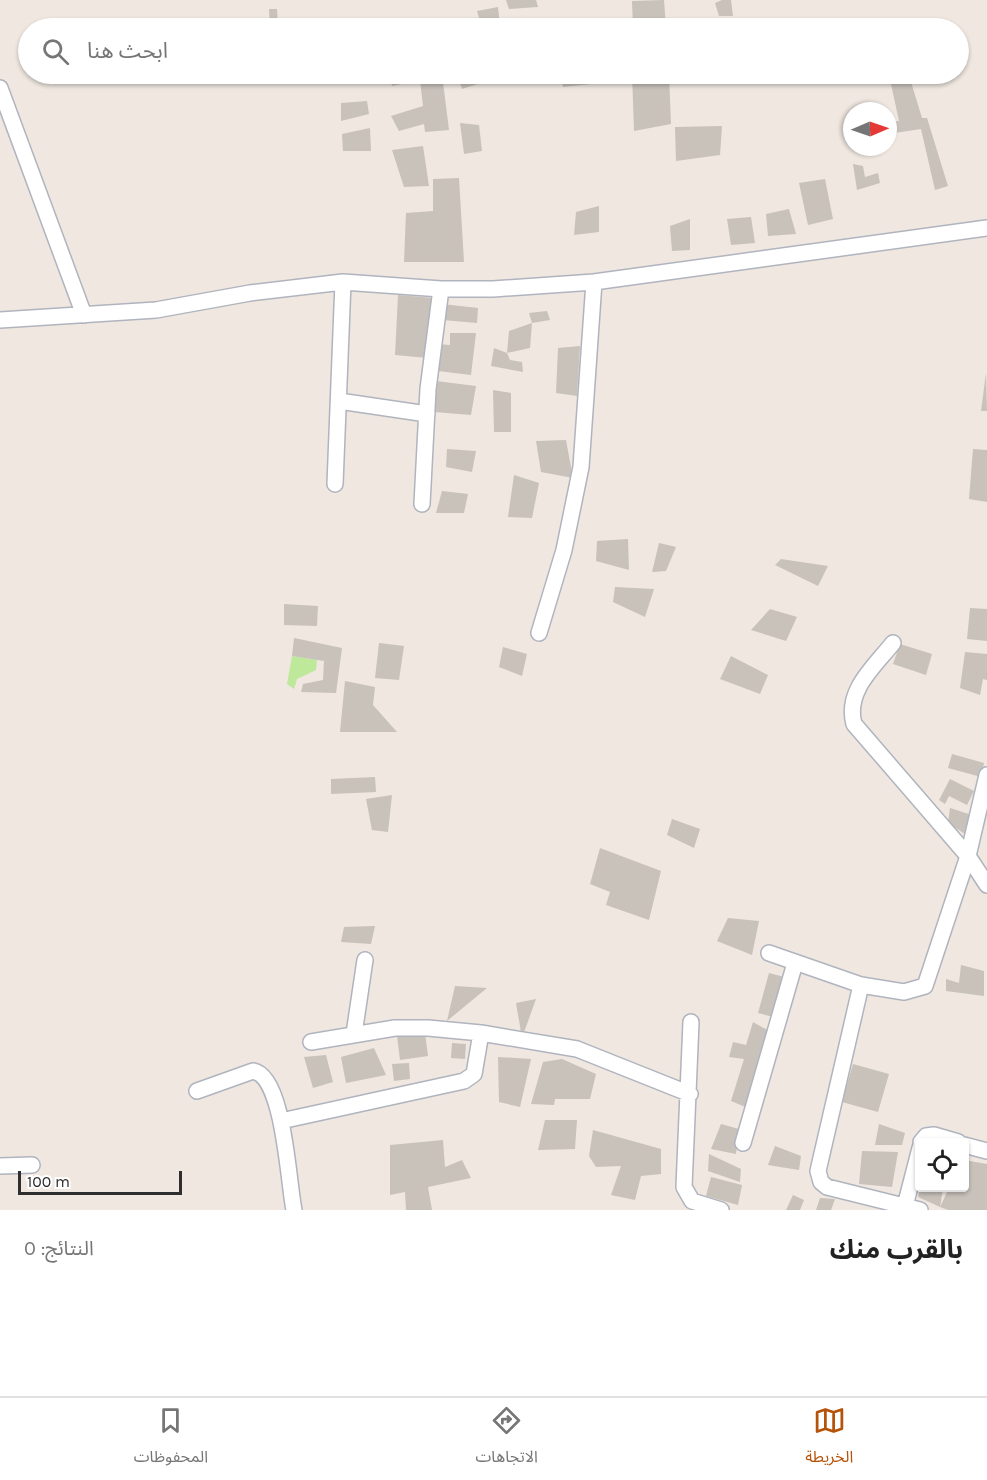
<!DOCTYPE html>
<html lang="ar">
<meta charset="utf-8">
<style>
:root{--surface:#fff;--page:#f6f6f6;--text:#222;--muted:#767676;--line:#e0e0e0;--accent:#b45309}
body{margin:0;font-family:Karla,"Noto Sans Arabic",sans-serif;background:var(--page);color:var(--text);direction:rtl}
.controls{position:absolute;right:18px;bottom:18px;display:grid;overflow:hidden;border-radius:6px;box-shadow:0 2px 4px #0004}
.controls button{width:54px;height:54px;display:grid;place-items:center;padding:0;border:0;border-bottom:2px solid var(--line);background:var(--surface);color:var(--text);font:30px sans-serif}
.compass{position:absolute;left:843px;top:102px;width:54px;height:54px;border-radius:50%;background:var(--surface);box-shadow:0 2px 4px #0004;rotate:88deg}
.scale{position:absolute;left:18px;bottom:15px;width:164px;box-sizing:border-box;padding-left:6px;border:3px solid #2e2e2e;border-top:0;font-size:16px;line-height:21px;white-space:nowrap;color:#2e2e2e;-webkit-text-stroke:4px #fff;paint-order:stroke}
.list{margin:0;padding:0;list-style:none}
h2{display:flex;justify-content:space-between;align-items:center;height:78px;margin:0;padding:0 24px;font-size:26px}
h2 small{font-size:20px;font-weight:400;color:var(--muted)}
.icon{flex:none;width:33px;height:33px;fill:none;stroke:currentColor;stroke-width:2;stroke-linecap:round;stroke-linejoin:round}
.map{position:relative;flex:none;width:987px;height:1210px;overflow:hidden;direction:ltr}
.search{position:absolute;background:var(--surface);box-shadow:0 2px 4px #0004;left:18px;right:18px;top:18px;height:66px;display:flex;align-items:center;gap:15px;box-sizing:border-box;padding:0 21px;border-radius:33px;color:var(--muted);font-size:22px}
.sheet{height:186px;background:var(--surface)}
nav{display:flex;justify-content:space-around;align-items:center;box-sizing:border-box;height:84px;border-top:2px solid var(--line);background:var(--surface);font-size:16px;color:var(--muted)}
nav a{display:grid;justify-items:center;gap:3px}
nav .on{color:var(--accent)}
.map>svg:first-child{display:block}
.green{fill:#bee89a}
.building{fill:#c8c2bb}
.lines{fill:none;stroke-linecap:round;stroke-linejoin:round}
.minor-casing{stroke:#b0b4be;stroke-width:18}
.minor{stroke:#fff;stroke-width:15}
</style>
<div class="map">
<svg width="987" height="1210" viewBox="0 0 987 1210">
<rect width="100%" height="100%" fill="#efe7e0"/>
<path class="green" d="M292 656 317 660 316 670 297 679 294 689 287 684Z"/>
<path class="building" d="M506 0H536L538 7 509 9Z
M664 0 666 28H633L632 1Z
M722 0H731L733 16H719L715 3Z
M498 7 500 25 482 28 477 11Z
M269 9H277L278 25 270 26Z
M329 18V28H307V22Z
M441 18 445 28H399Z
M534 23 535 28H518Z
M272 74H279V79H272Z
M364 74H372V81L363 80Z
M389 74H442L449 130 425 132 424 124 399 131 391 116 423 106 420 80 392 86Z
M457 74H483L484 82 462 89Z
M561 74H591V84L563 87Z
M632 74H669L671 124 634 131Z
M911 82 922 118H927L948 186 935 190 921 129 888 134V122L899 121 891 84Z
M367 101 369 114 341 121V103Z
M460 123 479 125 482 151 464 154Z
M722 126 720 155 676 161 675 127Z
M370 128 371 151H343L342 134Z
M423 146 429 186 404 187 392 150Z
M853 164 863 166 865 177 878 173 880 183 857 190Z
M459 178 464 262H404L406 213 433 211V179Z
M825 179 833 219 808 225 799 183Z
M599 206V232L574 235 576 212Z
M789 209 796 234 768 236 766 214Z
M751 217 755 243 731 245 727 219Z
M690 219V250L672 251 670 226Z
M398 295 434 298 428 358 395 355Z
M442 304 478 308 477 323 442 320Z
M547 311 550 320 532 323 530 348 507 353 510 360 522 362 523 372 491 366 494 348 507 353 509 331 532 323 529 313Z
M450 333H476L471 375 438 371 436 344 450 345Z
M580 346 577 396 556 393 558 348Z
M986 373 987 411H981Z
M436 381 476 386 471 415 434 412Z
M493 390 511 393V432H494Z
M566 440 573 478 541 472 536 441Z
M447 449 476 451 472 472 446 467Z
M973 449 987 450V502L969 499Z
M514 475 539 483 532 518 508 517Z
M442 491 468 494 464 513H436Z
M628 539 629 570 596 561 597 541Z
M659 543 676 547 666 571 652 572Z
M781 559 828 566 818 586 775 565Z
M615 587 654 589 645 617 613 602Z
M284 604 318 606 317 626 284 625Z
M970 608 987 609V641L967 639Z
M770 609 797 617 786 641 751 630Z
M294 638 342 648 336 693 301 692 303 684 323 680 324 661 292 656Z
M379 643 404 646 399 680 375 678Z
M900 644 932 654 926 675 893 664Z
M503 647 527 654 522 676 499 667Z
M965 652 987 654V680L983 679 980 695 960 688Z
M731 656 768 675 760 694 720 679Z
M345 681 375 687 373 705 397 732H340Z
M952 754 984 763 981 777 948 768Z
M375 777 376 792 331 794V779Z
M950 779 974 791 967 805 949 796 945 804 939 800Z
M392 795 388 832 372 830 366 799Z
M950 808 972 815 968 836 948 823Z
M672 819 700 829 694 848 667 835Z
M600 848 661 871 649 920 606 905 610 892 590 884Z
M728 918 759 921 752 955 717 941Z
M375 926 371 944 341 942 344 927Z
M961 965 984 971V996L946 991V979L959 983Z
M769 973 784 977 773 1017 758 1013Z
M455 986 487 988 447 1021Z
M536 999 522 1038 516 1003Z
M753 1022 769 1031 748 1108 731 1101 744 1059 729 1057 733 1042 746 1045Z
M425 1033 428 1056 400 1060 397 1036Z
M452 1043 466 1044 465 1059 451 1058Z
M374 1048 386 1075 346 1083 341 1057Z
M326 1055 333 1082 313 1088 304 1057Z
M498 1057 531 1059 520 1107 499 1102Z
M562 1059 596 1074 590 1099H555L554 1105 531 1104 543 1062Z
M409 1063 410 1079 394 1081 392 1064Z
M853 1064 889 1074 878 1112 842 1102Z
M545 1120H577L575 1149 538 1150Z
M721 1124 739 1129 736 1154 711 1149Z
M879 1124 905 1133 902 1145H875Z
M593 1130 661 1149V1174L641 1176 635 1200 611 1195 621 1166 596 1167 589 1156Z
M443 1140 445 1167 462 1160 471 1178 428 1187 432 1210H406L405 1192 390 1195V1145Z
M775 1146 801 1156 799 1170 768 1165Z
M862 1151 898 1152 892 1187 859 1184Z
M709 1154 741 1169 740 1182 708 1171Z
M964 1160 987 1164V1210H948L940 1207 949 1188H964Z
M711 1177 742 1185 738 1205 706 1196Z
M920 1188H943L940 1207 918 1197Z
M793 1195 804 1200 800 1210H786Z
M820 1198 835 1199 831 1210H816Z"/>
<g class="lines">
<g class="minor-casing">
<path id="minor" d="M0 88 84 315
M0 320 156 310 250 293 343 282 441 289H493L594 282 987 228
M339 401 427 414
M335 484 343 282
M422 504 428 389 441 289
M539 633 564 550 581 467 594 282
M893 643C874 667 845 691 854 724L968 856 987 885
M769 953 861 985 904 992 925 986 968 856 987 775
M861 985 818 1171 821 1182 827 1187 920 1210
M691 1022 684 1187 692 1201 721 1210
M354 1034 365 960
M311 1042 395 1028H428L481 1033 577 1049 690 1094
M197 1091 253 1071C284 1076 288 1181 294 1210
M281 1121 464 1081 474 1074 481 1033
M921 1142 926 1136 934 1135 958 1142
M743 1143 795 963
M964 1145 987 1151
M0 1166 32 1165
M904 1210 920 1148"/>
</g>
<use href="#minor" class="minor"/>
</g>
</svg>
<div class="controls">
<button><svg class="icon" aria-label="locate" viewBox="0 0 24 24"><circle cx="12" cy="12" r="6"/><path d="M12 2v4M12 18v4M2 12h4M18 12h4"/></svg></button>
</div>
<svg class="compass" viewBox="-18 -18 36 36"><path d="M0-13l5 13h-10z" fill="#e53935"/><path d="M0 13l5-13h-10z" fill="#767676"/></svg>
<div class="scale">100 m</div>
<div class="search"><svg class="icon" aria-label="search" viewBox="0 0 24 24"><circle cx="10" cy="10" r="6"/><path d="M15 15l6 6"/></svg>ابحث هنا</div>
</div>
<section class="sheet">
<h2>بالقرب منك<small>النتائج: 0</small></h2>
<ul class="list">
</ul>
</section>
<nav>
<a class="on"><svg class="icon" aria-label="map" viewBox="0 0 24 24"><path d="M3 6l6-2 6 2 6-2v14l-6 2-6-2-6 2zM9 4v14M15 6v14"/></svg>الخريطة</a>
<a><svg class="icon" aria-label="directions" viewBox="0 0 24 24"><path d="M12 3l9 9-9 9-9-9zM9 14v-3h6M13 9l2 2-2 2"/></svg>الاتجاهات</a>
<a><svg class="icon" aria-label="saved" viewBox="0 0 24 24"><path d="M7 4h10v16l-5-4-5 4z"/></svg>المحفوظات</a>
</nav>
